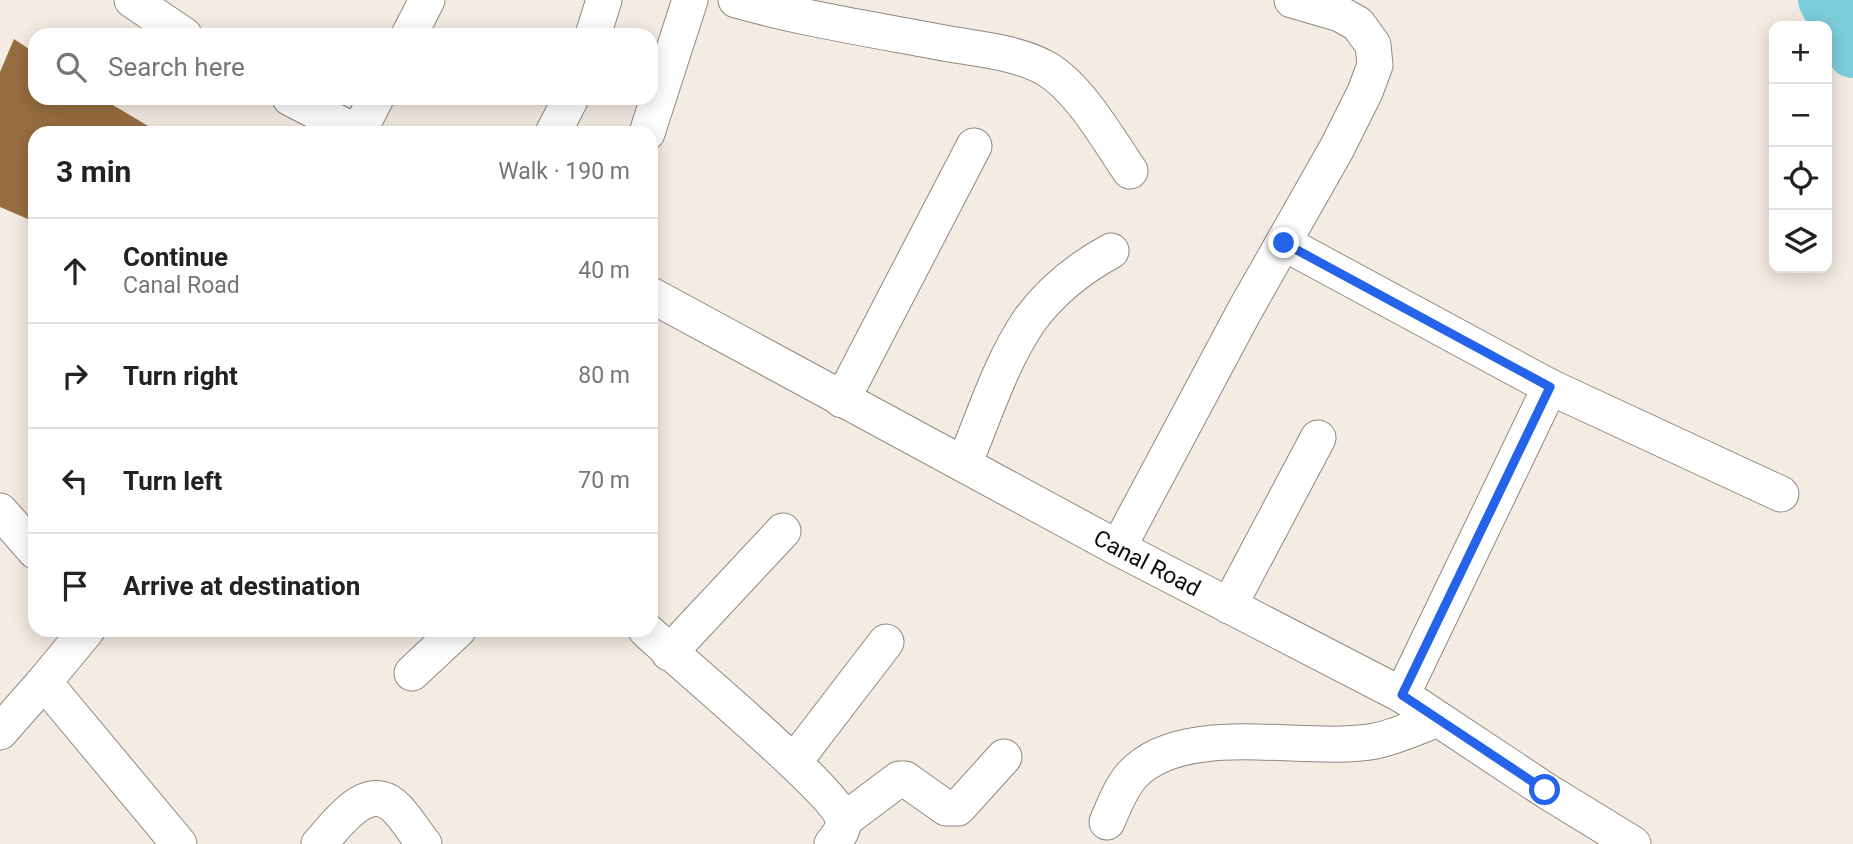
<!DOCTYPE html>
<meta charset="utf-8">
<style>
:root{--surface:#fff;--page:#f2f2f2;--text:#222;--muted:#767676;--line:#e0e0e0}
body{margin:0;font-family:Roboto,sans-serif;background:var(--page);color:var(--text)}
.controls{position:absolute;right:21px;top:21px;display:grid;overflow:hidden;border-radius:14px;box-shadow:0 4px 18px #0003}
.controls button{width:63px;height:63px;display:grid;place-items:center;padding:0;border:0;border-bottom:2px solid var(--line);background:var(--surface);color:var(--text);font:35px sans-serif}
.stop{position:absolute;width:21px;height:21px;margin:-16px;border:5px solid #2563eb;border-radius:50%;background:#fff}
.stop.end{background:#2563eb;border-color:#fff;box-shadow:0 2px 7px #0008}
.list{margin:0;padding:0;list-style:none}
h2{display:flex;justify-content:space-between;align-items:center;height:91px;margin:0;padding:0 28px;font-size:30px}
h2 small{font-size:23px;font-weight:400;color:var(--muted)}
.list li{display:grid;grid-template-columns:46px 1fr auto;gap:21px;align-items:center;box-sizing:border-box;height:105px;padding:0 28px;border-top:2px solid var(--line)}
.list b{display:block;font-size:26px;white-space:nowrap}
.list p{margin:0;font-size:23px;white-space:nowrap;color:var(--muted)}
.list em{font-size:23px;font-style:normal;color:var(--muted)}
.icon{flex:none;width:38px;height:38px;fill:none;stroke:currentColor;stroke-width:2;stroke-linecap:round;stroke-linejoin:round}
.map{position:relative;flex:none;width:1853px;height:844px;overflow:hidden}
.search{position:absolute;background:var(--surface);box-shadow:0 4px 18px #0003;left:28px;top:28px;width:630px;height:77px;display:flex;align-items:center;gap:18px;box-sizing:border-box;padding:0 24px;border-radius:21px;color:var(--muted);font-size:26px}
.panel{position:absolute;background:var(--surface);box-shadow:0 4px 18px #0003;left:28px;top:126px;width:630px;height:511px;border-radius:21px}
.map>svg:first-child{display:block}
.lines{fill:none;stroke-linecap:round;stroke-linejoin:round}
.river{stroke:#7dcedb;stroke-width:52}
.building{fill:#976e40}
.minor-casing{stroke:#918981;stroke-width:37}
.minor{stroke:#fff;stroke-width:35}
.route{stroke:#2563eb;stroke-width:9}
.labels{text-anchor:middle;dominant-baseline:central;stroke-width:7;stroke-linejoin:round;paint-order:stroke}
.street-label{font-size:23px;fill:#100d0a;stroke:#fff}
</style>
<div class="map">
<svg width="1853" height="844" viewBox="0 0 1853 844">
<rect width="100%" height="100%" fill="#f4ebe2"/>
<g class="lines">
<path class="river" d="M1824 0 1853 52"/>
</g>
<path class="building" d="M14 39 35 53V98H101L160 133H35V222L0 207V72Z"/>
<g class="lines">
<g class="minor-casing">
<g id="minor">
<path d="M132 0 184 35"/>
<path d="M736 0C804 19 875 30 944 43 977 49 1017 52 1047 69 1080 89 1108 139 1130 171"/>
<path d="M409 35 427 0"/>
<path d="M593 35 604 0"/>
<path d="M290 98 358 133"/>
<path d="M358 133 376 98"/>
<path d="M553 133 571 98"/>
<path d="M647 133 690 0"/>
<path d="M1284 243 1550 387 1402 695"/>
<path id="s1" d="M651 295 1118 548 1402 695 1545 790 1633 844"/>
<path d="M1550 387 1781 494"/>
<path d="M842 400 974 146"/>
<path d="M964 464C984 417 1000 364 1029 321 1050 292 1080 268 1111 251"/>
<path d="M0 511 35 551"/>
<path d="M1118 548 1245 310 1337 148 1365 92 1375 65 1373 45 1358 24 1340 14 1292 0"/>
<path d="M1229 606 1318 438"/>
<path d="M646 630C676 659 839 793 843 821 844 831 837 837 832 844"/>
<path d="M669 653 783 531"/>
<path d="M412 673 458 630"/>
<path d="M44 682 87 630"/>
<path d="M0 732 44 682 179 844"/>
<path d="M794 762 886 642"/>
<path d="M843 821 899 779H905L946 808H958L1004 757"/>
<path d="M1107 822C1114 806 1120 789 1132 775 1184 719 1306 754 1375 741 1396 737 1416 727 1436 720"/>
<path d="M319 844C336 826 365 782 393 805 405 815 414 832 424 844"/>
</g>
</g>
<use href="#minor" class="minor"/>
</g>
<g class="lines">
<path class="route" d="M1284 243 1550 387 1402 695 1545 790"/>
</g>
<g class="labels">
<g class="street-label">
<text stroke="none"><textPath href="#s1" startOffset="564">Canal Road</textPath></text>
</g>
</g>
</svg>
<div class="controls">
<button>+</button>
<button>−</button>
<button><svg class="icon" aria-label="locate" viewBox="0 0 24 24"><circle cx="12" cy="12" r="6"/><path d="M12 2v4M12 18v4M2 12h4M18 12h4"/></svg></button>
<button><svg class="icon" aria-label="layers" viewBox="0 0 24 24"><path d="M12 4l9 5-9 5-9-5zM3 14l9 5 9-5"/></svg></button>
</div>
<div class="stop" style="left:1545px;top:790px"></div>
<div class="stop end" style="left:1284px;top:243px"></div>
<div class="search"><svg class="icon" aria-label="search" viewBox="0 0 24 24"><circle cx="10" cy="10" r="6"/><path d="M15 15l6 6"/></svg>Search here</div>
<section class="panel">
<h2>3 min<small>Walk · 190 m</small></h2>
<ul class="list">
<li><svg class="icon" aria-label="ahead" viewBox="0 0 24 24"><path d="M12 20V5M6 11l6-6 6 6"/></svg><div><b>Continue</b><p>Canal Road</p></div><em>40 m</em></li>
<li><svg class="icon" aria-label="right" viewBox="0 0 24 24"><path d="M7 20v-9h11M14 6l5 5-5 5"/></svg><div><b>Turn right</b></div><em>80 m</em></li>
<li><svg class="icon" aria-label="left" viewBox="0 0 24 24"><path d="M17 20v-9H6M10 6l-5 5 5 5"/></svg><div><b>Turn left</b></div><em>70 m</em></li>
<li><svg class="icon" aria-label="arrive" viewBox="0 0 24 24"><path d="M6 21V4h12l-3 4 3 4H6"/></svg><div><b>Arrive at destination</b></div></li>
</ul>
</section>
</div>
